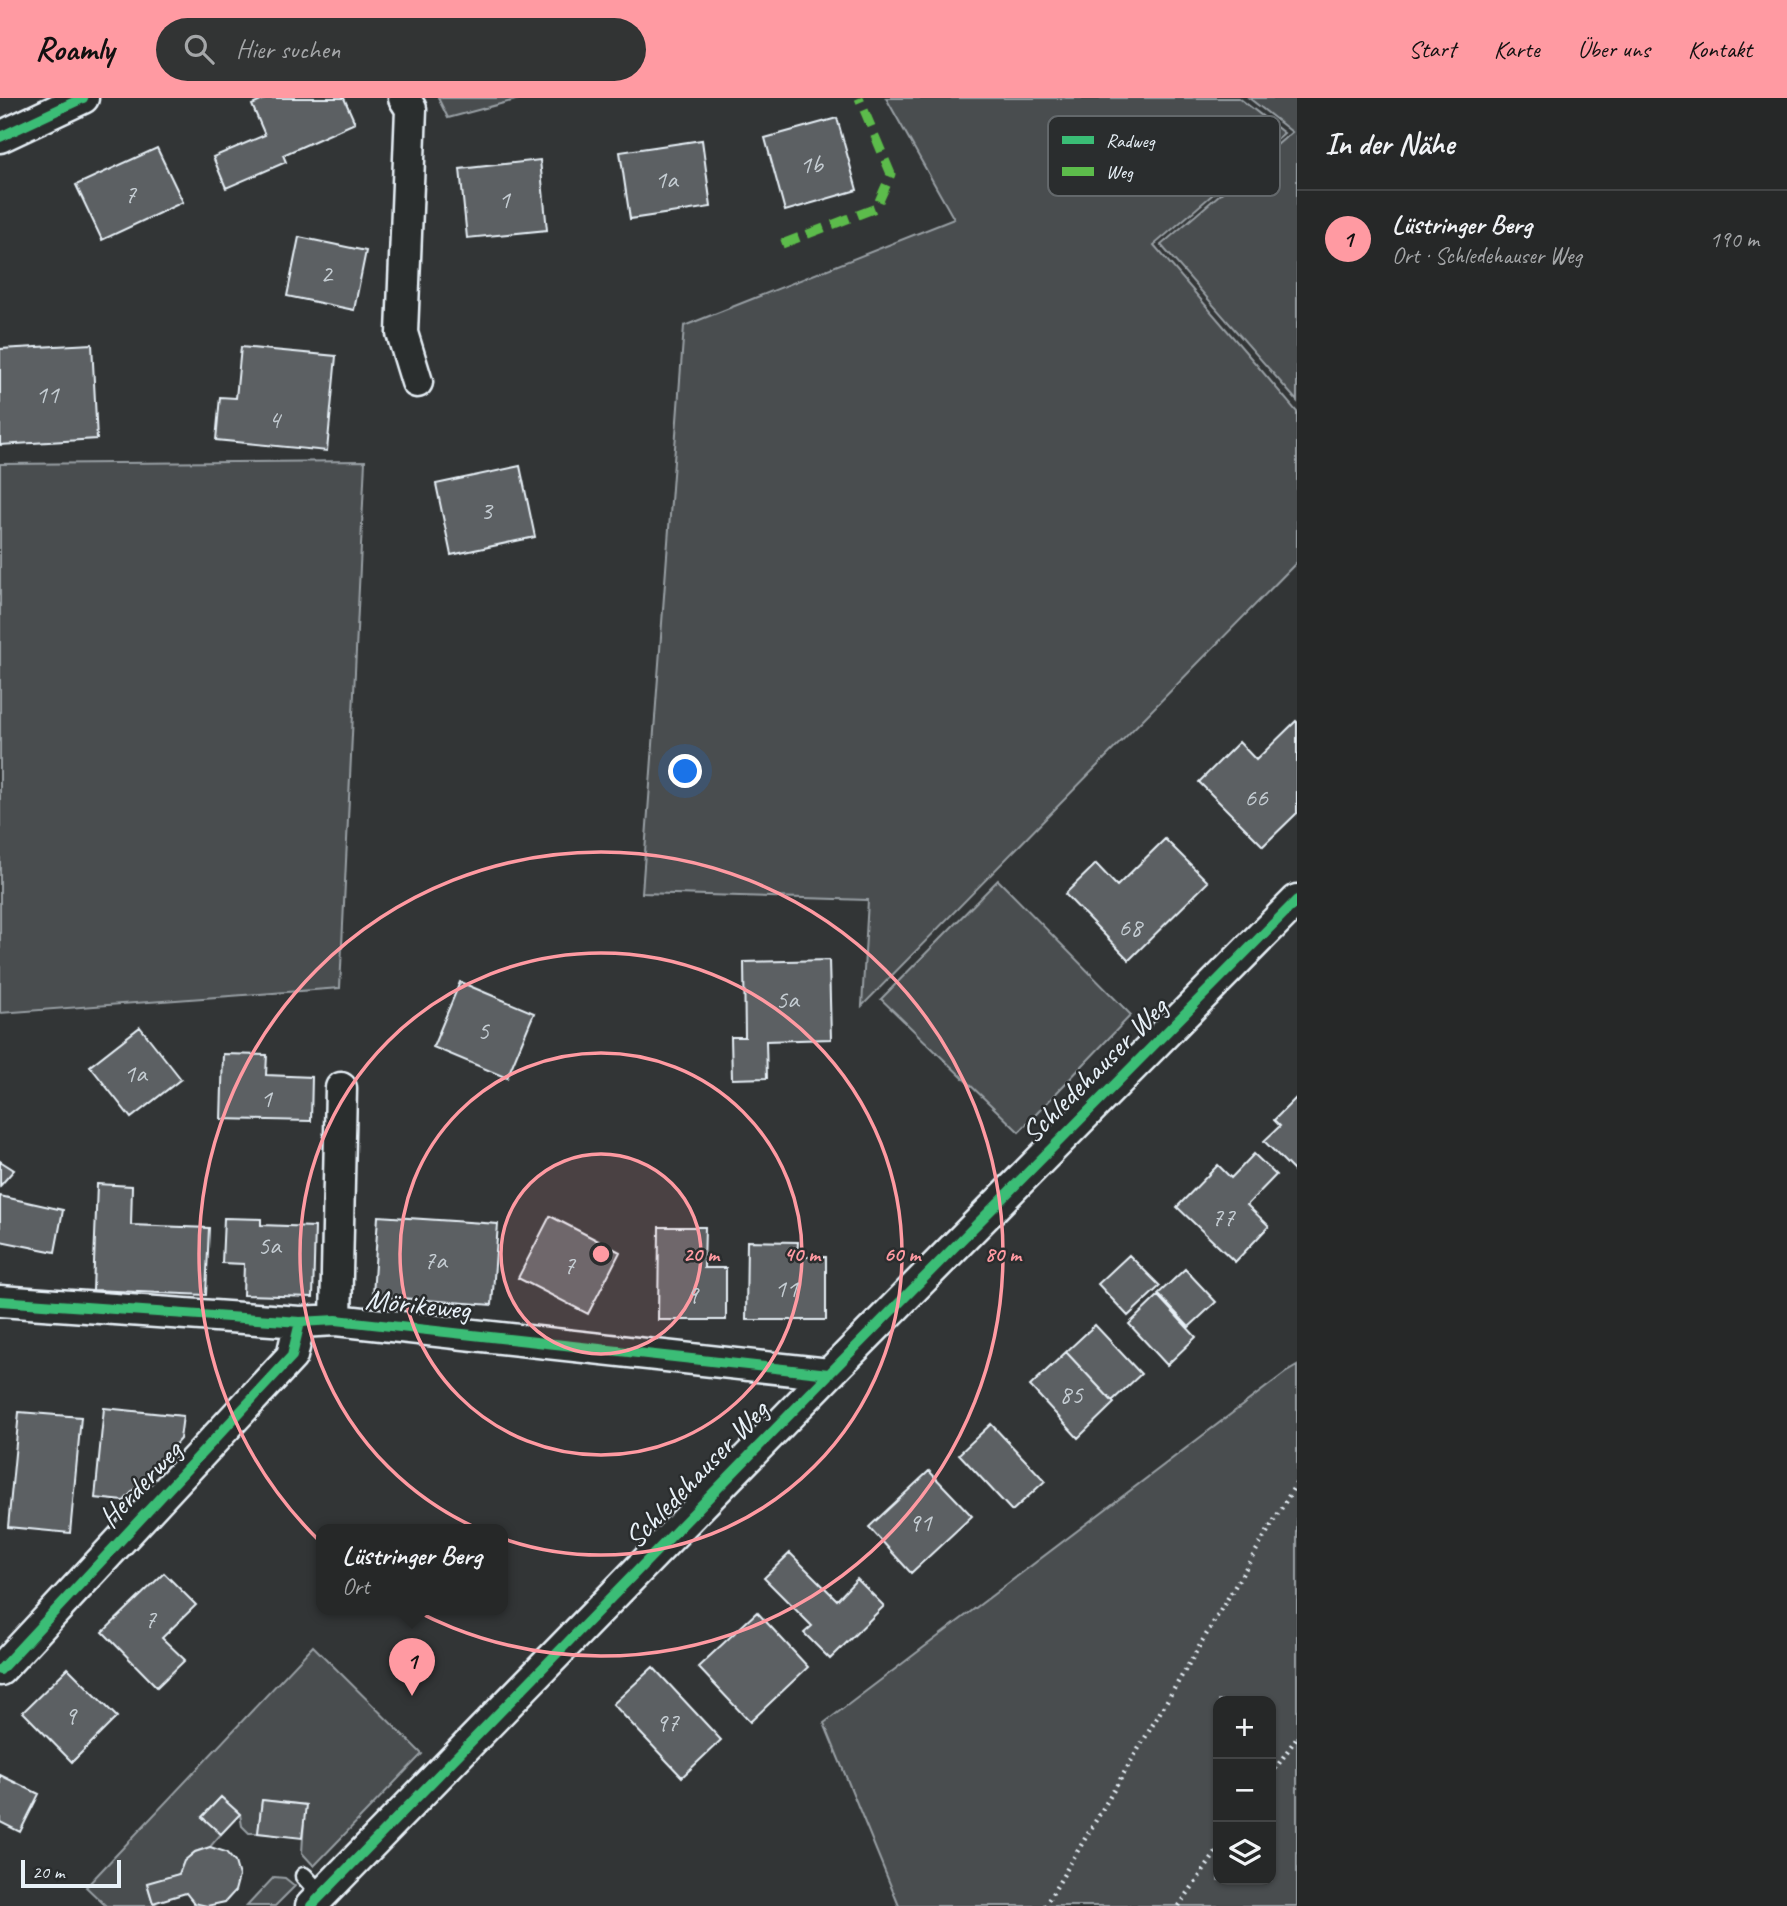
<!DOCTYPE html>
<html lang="de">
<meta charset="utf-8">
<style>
:root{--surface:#262828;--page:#323434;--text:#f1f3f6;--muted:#a4a6a8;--line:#424445;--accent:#ff9aa2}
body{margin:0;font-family:Caveat,sans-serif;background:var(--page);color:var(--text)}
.controls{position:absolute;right:21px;bottom:21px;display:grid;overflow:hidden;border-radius:14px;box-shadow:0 2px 5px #0004}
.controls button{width:63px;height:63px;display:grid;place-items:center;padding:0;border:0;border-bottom:2px solid var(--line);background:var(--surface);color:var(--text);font:35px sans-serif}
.scale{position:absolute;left:21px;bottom:18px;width:100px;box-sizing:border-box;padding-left:7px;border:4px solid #e8f1f8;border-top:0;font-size:19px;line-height:24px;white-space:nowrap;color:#e8f1f8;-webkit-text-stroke:5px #2a2d2e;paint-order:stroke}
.you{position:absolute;left:686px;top:674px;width:24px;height:24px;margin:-18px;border:5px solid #fff;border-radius:50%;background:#1a73e8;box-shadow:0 0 0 10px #1a73e833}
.badge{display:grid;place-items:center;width:46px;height:46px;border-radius:50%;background:var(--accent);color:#111;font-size:23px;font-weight:700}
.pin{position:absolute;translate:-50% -58px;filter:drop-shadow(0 2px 4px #0008)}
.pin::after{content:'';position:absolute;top:37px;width:24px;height:21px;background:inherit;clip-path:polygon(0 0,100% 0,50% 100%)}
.popup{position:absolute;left:316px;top:1426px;width:192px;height:91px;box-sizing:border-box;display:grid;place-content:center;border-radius:14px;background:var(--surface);filter:drop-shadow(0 2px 5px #0005);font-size:23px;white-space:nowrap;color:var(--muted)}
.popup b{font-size:26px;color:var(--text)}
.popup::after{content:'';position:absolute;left:50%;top:100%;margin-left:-14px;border:14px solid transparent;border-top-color:var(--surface)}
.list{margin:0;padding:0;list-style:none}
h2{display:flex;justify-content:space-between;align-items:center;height:91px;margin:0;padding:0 28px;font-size:30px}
h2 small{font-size:23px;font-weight:400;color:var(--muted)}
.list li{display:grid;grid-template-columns:46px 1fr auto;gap:21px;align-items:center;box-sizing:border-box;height:98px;padding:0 28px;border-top:2px solid var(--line)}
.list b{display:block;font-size:26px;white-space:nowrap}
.list p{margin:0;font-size:23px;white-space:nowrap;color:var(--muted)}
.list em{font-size:23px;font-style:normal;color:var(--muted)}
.icon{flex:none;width:38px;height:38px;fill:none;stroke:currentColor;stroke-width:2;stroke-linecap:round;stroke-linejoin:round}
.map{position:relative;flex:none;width:1297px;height:1808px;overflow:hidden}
header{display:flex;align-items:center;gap:42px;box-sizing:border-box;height:98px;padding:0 35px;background:var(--accent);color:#111}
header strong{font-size:33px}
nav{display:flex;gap:38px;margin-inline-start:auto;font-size:24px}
.search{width:490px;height:63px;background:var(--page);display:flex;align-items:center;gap:18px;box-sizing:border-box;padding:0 24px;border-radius:38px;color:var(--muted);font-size:26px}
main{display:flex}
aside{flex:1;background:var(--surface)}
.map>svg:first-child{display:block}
.green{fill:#494d4f;stroke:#989fa4;stroke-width:2;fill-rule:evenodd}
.building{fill:#5c6063;stroke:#e8f1f8;stroke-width:2}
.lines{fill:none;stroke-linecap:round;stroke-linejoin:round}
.service-casing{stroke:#e8f1f8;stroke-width:21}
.minor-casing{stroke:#e8f1f8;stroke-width:35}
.path{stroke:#e8f1f8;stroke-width:4.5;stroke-dasharray:2 5;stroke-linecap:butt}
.service{stroke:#2a2d2e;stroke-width:16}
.minor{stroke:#2a2d2e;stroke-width:30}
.quiet{stroke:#5cbc4b;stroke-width:9;stroke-dasharray:18 9;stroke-linecap:butt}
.cycleway-casing{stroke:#2a2d2e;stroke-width:15}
.cycleway{stroke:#3abd76;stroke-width:10}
.ring{fill:none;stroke:#ff9aa2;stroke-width:3.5}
.labels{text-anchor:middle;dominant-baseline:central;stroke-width:5;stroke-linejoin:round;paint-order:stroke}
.number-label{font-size:26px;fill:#c5cdd3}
.street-label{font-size:30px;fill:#e8f1f8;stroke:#2a2d2e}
.key{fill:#2a2d2e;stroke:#63686b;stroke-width:2}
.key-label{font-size:19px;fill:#e8f1f8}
.centre{fill:#ff9aa2;stroke:#2a2d2e;stroke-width:3.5}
.ring-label{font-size:21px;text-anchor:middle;font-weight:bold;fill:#ff9aa2;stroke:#2a2d2e;stroke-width:5;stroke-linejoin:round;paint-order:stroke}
</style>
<header>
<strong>Roamly</strong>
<div class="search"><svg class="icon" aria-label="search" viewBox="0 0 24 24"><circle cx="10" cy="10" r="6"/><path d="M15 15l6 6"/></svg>Hier suchen</div>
<nav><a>Start</a><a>Karte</a><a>Über uns</a><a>Kontakt</a></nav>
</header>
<main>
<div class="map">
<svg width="1297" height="1808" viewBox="0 0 1297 1808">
<rect width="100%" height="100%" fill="#323536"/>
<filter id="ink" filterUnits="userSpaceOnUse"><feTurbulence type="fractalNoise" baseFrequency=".0143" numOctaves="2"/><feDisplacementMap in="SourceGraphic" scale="14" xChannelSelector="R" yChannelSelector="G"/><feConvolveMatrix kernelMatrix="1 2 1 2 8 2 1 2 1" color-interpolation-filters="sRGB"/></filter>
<g filter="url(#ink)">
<path class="green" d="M438 0H523L448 20Z
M886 0H1239L1284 35 1154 147 1297 314V464L862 908 868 802 642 795 684 228 954 121Z
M1249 0H1297V303L1161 147 1292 34Z
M365 363 340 890 0 915V366Z
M998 782 1131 917 1019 1034 881 901Z
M1297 1268V1808H899L824 1625 1285 1275ZM1218 1603H1271V1782H1218Z
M313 1548 422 1656 314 1768 302 1755 305 1707 262 1702 258 1735H249L242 1728 240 1716 221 1699 202 1719 221 1736 210 1749 195 1754 184 1763 179 1776 147 1786 153 1805 159 1808H106L86 1789Z
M274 1779 285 1780 295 1788 275 1808H247Z"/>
<path class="building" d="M267 0H344L355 25 283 57 286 64 226 90 213 59 265 37 252 7Z
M837 20 857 92 785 113 765 40Z
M702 42 711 109 630 121 620 54Z
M157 50 183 104 102 142 76 87Z
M540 62 547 132 467 140 460 71Z
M299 139 366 153 354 212 287 198Z
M92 246 97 341 0 347V251Z
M241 249 336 258 327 353 216 342 220 299 236 300Z
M520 368 535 439 451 457 436 386Z
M1296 623 1297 624V715L1263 748 1199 684 1239 644 1256 662Z
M1165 741 1208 784 1129 862 1065 796 1096 766 1117 788Z
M829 862 831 941 766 943 767 980 732 981 731 939H745L744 864Z
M460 884 534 915 507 980 433 949Z
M140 929 181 981 131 1020 90 968Z
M223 956 267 957 266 977 312 979 311 1023 221 1021Z
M1297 999V1076L1264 1043 1280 1028 1274 1022Z
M1254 1056 1276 1077 1247 1107 1269 1128 1235 1164 1177 1109 1218 1067 1231 1080Z
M0 1063 14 1072 0 1088Z
M97 1086 132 1088 131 1127 209 1130 206 1197 93 1192Z
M0 1098 63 1112 55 1154 0 1143Z
M378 1118 498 1126 492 1207 373 1198Z
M550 1118 620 1154 588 1216 518 1180Z
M224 1120 261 1121V1127L315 1129 313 1199 243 1197 244 1166 222 1165Z
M659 1129H705L704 1170H726V1222H658Z
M747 1143 798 1144 797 1159H826V1222H746Z
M1129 1157 1160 1188 1128 1218 1098 1186Z
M1185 1171 1216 1204 1189 1229 1158 1196Z
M1158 1198 1196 1239 1167 1267 1129 1226Z
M1095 1227 1141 1276 1112 1303 1066 1254Z
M1066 1254 1114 1305 1078 1340 1030 1288Z
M104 1310 183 1318 180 1341 124 1403 95 1400Z
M19 1314 81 1319 70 1435 8 1429Z
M991 1326 1045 1383 1012 1413 959 1356Z
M929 1373 972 1418 911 1475 869 1429Z
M790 1455 837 1502 857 1481 884 1508 830 1561 804 1535 812 1528 764 1480Z
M164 1475 196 1507 162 1540 185 1562 157 1589 103 1534Z
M757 1514 808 1569 750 1624 698 1569Z
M653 1569 721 1642 682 1679 613 1606Z
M68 1570 117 1619 72 1664 23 1614Z
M0 1677 39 1696 20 1734 0 1724Z
M221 1699 240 1716 221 1736 202 1719Z
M262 1702 306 1707 302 1740 258 1735Z
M210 1749 226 1754 235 1764 239 1778 235 1793 225 1804 207 1808 194 1805 186 1795 153 1805 147 1785 179 1776 184 1763 195 1754Z"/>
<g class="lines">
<g class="service-casing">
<path id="service" d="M304 1778 321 1797"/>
</g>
<g class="minor-casing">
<path id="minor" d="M404 0 411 11 402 235 417 284
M0 39 83 0
M0 1203 300 1224 336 1222 829 1276
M336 1222 341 990
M0 1572 292 1258 300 1224
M311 1808 829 1276 1297 802"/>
</g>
<path class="path" d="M1271 1677 1297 1639
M1045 1808 1297 1384
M1179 1808 1218 1752"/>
<use href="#service" class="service"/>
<use href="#minor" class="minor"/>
<path class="quiet" d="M782 146 876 110 891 76 859 0"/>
<g class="cycleway-casing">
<path id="cycleway" d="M0 39 83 0
M0 1203 300 1224 336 1222 829 1276
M0 1572 292 1258 300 1224
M311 1808 829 1276 1297 802"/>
</g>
<use href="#cycleway" class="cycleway"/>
</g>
</g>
<circle cx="601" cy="1156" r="100" fill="#ff9aa2" fill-opacity=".12"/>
<g class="ring">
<circle cx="601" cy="1156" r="100"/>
<circle cx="601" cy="1156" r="201"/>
<circle cx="601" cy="1156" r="301"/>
<circle cx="601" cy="1156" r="402"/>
</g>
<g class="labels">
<g class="number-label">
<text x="811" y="66">1b</text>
<text x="666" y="81">1a</text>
<text x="130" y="96">7</text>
<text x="504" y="101">1</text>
<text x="326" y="175">2</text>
<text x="47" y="296">11</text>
<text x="274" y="321">4</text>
<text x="486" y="412">3</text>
<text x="1256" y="699">66</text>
<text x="1130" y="829">68</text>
<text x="787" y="901">5a</text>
<text x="483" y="932">5</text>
<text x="135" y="975">1a</text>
<text x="266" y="1000">1</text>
<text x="1223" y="1119">77</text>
<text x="269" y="1147">5a</text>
<text x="435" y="1162">7a</text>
<text x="569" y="1167">7</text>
<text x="786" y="1190">11</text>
<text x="692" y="1196">9</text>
<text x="1071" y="1296">85</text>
<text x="920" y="1424">91</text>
<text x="150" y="1521">7</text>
<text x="70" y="1617">9</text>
<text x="667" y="1624">97</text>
</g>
<g class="street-label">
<text transform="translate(1094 972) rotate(-45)">Schledehauser Weg</text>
<text transform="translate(418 1206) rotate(6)">Mörikeweg</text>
<text transform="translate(696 1376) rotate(-46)">Schledehauser Weg</text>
<text transform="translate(140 1386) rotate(-47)">Herderweg</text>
</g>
</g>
<rect x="1048" y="18" width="232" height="80" rx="10" class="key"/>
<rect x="1062" y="38" width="32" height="8" fill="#3abd76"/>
<rect x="1062" y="69" width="32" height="9" fill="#5cbc4b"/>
<g class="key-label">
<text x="1106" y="49">Radweg</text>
<text x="1106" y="80">Weg</text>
</g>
<circle cx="601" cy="1156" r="10" class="centre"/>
<g class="ring-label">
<text x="701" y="1163">20 m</text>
<text x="802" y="1163">40 m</text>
<text x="902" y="1163">60 m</text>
<text x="1003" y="1163">80 m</text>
</g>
</svg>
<div class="controls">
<button>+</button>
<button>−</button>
<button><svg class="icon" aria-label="layers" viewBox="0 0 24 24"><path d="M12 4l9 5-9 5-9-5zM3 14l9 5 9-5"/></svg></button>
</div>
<div class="scale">20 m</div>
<div class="you"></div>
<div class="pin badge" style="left:412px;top:1598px">1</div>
<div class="popup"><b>Lüstringer Berg</b>Ort</div>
</div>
<aside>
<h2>In der Nähe<small></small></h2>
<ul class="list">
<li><span class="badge">1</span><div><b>Lüstringer Berg</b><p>Ort · Schledehauser Weg</p></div><em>190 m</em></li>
</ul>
</aside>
</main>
